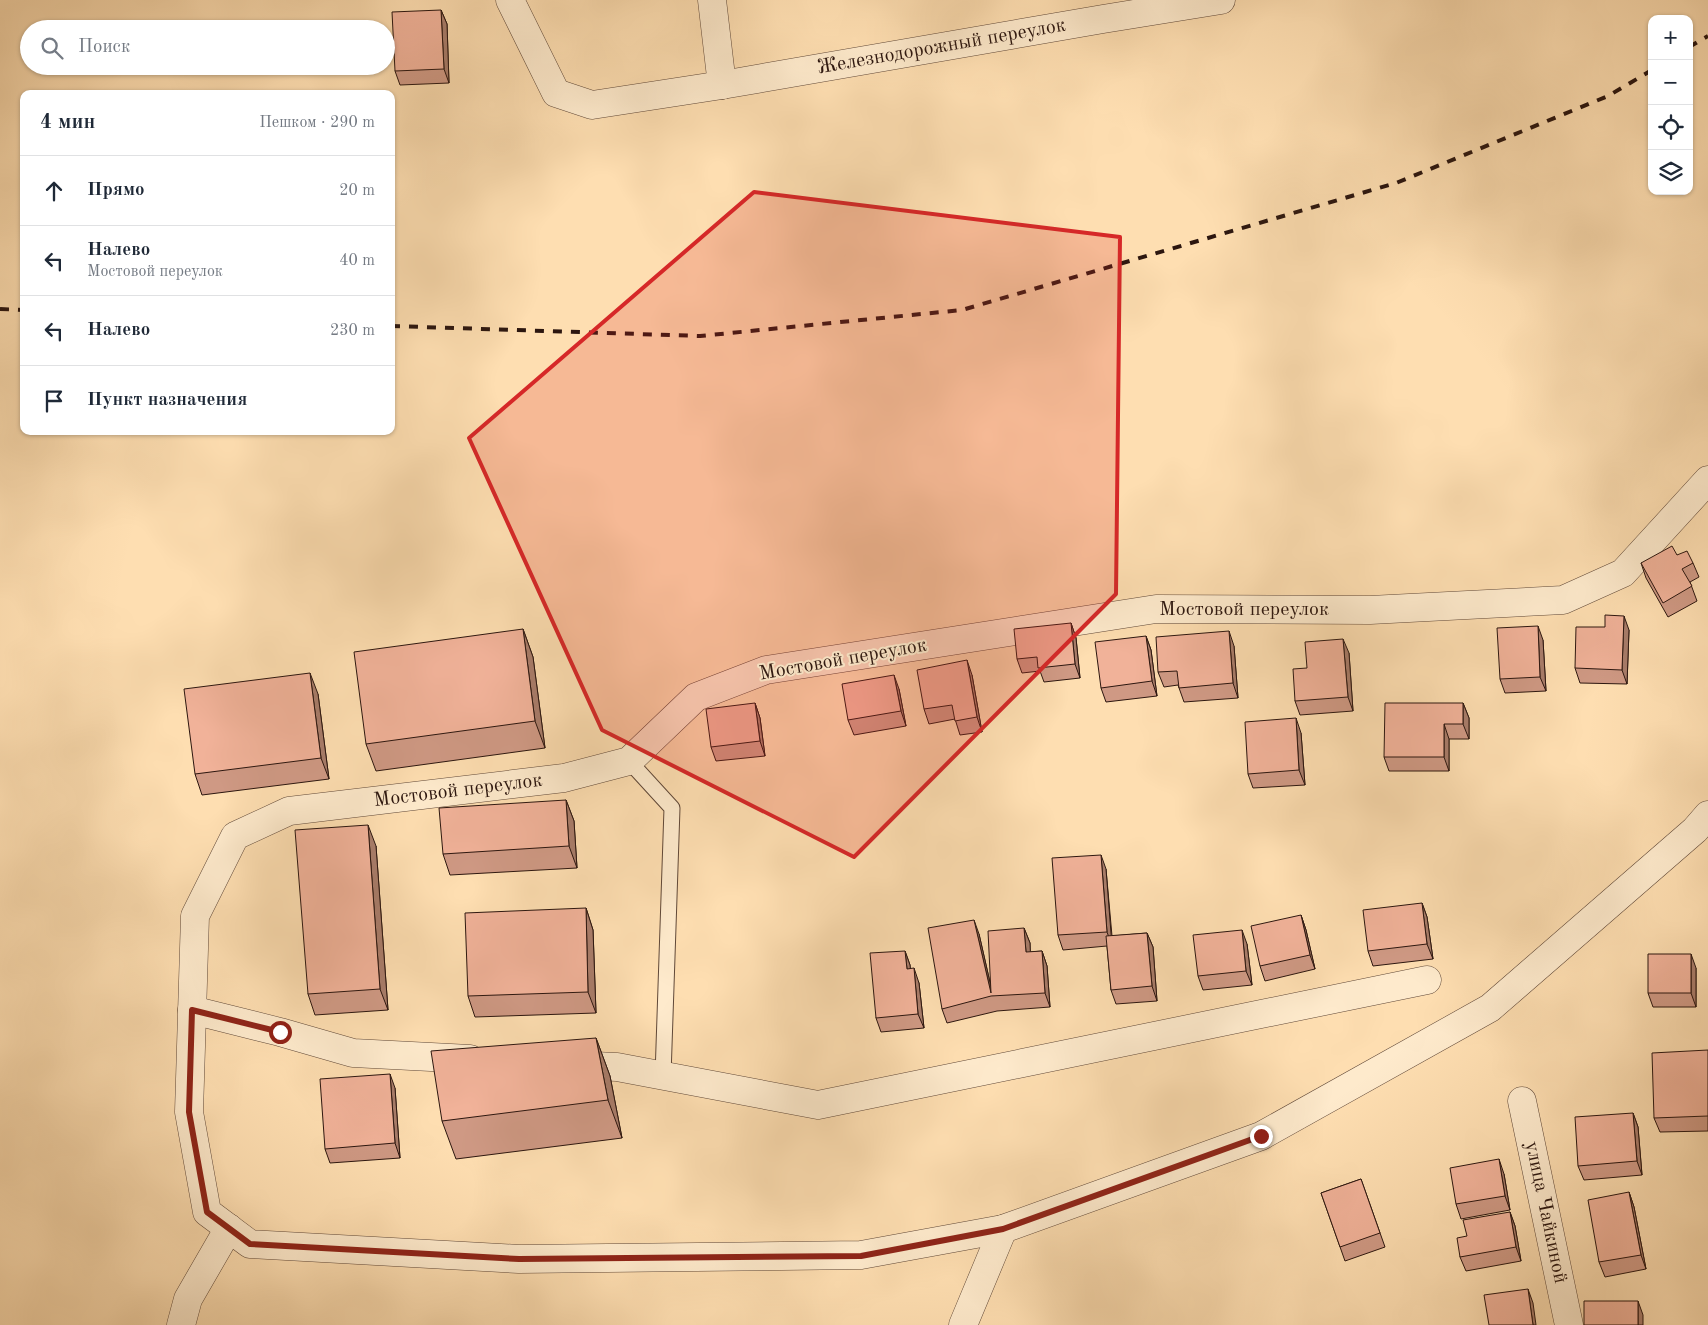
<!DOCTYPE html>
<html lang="ru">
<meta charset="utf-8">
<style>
:root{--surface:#fff;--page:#f2f2f3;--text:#1f2937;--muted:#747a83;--line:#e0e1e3}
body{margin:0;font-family:"Old Standard TT",serif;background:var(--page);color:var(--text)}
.controls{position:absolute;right:15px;top:15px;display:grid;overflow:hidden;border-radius:10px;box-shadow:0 1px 4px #0004}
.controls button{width:45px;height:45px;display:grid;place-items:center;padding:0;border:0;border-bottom:1px solid var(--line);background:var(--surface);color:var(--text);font:25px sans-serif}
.stop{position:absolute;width:15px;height:15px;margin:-11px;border:4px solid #8f2418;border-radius:50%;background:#fff}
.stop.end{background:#8f2418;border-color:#fff;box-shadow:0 1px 5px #0008}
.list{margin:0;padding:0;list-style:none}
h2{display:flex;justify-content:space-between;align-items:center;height:65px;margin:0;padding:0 20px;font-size:21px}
h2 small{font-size:16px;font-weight:400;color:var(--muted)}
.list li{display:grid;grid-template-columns:32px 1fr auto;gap:15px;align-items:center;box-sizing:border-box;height:70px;padding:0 20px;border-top:1px solid var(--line)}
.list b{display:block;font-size:19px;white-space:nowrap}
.list p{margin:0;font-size:16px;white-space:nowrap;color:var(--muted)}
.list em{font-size:16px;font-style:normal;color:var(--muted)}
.icon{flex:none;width:28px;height:28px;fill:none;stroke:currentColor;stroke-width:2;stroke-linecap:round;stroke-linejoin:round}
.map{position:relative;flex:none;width:1708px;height:1325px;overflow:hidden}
.search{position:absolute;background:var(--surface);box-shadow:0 1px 4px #0004;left:20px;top:20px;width:375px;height:55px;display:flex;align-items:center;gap:12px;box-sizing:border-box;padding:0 18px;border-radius:28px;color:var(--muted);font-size:19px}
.panel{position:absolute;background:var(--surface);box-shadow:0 1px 4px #0004;left:20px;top:90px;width:375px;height:345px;border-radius:10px}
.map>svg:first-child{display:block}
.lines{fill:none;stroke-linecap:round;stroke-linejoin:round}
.lane-casing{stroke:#604838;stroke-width:17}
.street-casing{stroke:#604838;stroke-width:29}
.lane{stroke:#feeacc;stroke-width:15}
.street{stroke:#feeacc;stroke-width:28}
.rail{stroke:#2c160f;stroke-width:4;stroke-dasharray:9 9;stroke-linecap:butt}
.wall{fill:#cf9984;stroke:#2c160f}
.shaded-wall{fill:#a97d6b;stroke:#2c160f}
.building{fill:#f1b299;stroke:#2c160f}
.route{stroke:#8f2418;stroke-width:6}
.marked{fill:#d62828;fill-opacity:0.2;stroke:#d62828;stroke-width:4;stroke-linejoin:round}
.labels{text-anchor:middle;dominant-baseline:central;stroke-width:4;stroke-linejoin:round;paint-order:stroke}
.street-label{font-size:20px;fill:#2c160f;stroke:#feeacc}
</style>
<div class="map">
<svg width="1708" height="1325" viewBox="0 0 1708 1325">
<rect width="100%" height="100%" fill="#fedeb1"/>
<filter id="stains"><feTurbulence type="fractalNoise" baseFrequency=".004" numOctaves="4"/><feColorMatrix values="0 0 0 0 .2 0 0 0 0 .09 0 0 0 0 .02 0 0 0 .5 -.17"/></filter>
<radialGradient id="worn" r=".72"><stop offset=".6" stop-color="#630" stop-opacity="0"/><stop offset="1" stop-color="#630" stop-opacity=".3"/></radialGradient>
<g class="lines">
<g class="lane-casing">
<path id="lane" d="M629 761 672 808 663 1076"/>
</g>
<g class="street-casing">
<g id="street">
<path id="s1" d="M510 0 556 93 592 105 722 85 1103 19 1221 0"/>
<path d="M712 0 722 85"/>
<path d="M1708 480 1623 573 1563 600 1370 610 1156 609 766 670 696 697 629 761 564 778 289 811 235 836 195 916 189 1112 207 1212 250 1244 519 1259 861 1255 1003 1229 1261 1136 1490 1008 1695 830 1708 815"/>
<path d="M192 1010 280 1032 353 1053 470 1059"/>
<path d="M570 1065 617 1067 818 1105 1427 980"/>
<path id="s2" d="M1522 1101 1569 1325"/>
<path d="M181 1325 188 1299 229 1228"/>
<path d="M963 1325 1003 1229"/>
</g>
</g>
<use href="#lane" class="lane"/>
<use href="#street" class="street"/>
<path class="rail" d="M1689 47 1708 36
M0 309 24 310
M391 326 700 336 962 310 1396 183 1608 96 1652 70"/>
</g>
<path class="wall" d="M441 10 447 24 449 83 400 85 395 71Z
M1677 555 1693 563 1699 577 1690 582 1697 601 1668 617 1646 578 1641 563Z
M1071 623 1076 638 1080 678 1044 682 1040 671 1022 673 1017 659Z
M1605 627 1629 630 1627 684 1580 683 1575 668Z
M523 629 533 657 545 748 376 771 366 744Z
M1146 636 1151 650 1157 696 1106 702 1101 688Z
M1543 640 1546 691 1505 693 1500 679Z
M1234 646 1238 698 1184 702 1178 685 1164 687 1158 672Z
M1349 653 1353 711 1300 715 1295 701 1307 668Z
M972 675 982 732 960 735 955 719 929 724 924 709Z
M899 689 906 726 854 735 848 720Z
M318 694 329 779 202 795 195 774Z
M755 703 760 718 765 756 716 761 711 747Z
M1463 703 1469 718V739H1449V771H1389L1384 757Z
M1301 733 1305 785 1253 788 1248 774Z
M566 800 574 821 577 868 450 875 443 854Z
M376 846 388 1010 315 1015 308 994Z
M1106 869 1112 936 1147 933 1153 947 1157 1001 1116 1004 1111 990 1107 946 1063 950 1058 935Z
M1422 903 1427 917 1433 959 1373 966 1368 951Z
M586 908 593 930 596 1013 475 1017 468 996Z
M1301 915 1306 930 1315 969 1265 981 1260 966Z
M1024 928 1030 943V952L1042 951 1047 966 1050 1007 997 1011 947 1023 942 1009 979 934 990 982Z
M1247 944 1252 985 1203 990 1198 976Z
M905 951 910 965V969L919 983 924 1028 881 1032 876 1018Z
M1696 968V1007H1653L1648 993Z
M596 1038 610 1076 622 1138 456 1159 442 1121Z
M1708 1050V1131L1660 1132 1654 1118Z
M395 1088 400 1158 330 1163 325 1149Z
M1633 1113 1638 1127 1642 1175 1584 1180 1578 1166Z
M1504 1174 1510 1210 1461 1219 1456 1204Z
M1361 1179 1385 1247 1345 1261 1321 1193Z
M1629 1192 1634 1207 1646 1269 1605 1277 1599 1262Z
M1510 1212 1515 1226 1521 1261 1466 1271 1460 1257 1467 1236Z"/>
<path class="shaded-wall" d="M441 10 447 24 449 83 444 69Z
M1624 616 1629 630 1627 684 1622 670Z
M1071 623 1076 638 1080 678 1075 664Z
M1538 626 1543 640 1546 691 1540 677Z
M523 629 533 657 545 748 535 721Z
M1229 631 1234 646 1238 698 1233 683Z
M1146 636 1151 650 1157 696 1152 681Z
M1343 639 1349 653 1353 711 1348 697Z
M967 660 972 675 982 732 977 717Z
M310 673 318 694 329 779 321 758Z
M894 675 899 689 906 726 901 711Z
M755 703 760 718 765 756 760 741Z
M1463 703 1469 718V739L1463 724Z
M1296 718 1301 733 1305 785 1299 770Z
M1444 724 1449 739V771L1444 757Z
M566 800 574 821 577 868 569 846Z
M368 825 376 846 388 1010 380 989Z
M1101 855 1106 869 1112 946 1107 932Z
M1422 903 1427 917 1433 959 1427 944Z
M586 908 593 930 596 1013 588 992Z
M1301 915 1306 930 1315 969 1310 955Z
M974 920 979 934 993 996 991 993Z
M1024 928 1030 943 1031 967 1026 952Z
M1242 930 1247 944 1252 985 1246 971Z
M1147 933 1153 947 1157 1001 1152 986Z
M905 951 910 965 912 983 907 969Z
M1042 951 1047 966 1050 1007 1045 993Z
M1691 954 1696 968V1007L1691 993Z
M914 968 919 983 924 1028 918 1014Z
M596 1038 610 1076 622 1138 608 1100Z
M390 1074 395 1088 400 1158 395 1143Z
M1633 1113 1638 1127 1642 1175 1637 1161Z
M1499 1159 1504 1174 1510 1210 1505 1196Z
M1629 1192 1634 1207 1646 1269 1641 1255Z
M1510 1212 1515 1226 1521 1261 1516 1247Z
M1528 1289 1533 1303 1536 1325H1533Z
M1638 1301 1643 1315V1325H1638Z"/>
<path class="building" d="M441 10 444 69 395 71 392 12Z
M1672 546 1677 555 1687 551 1693 563 1682 569 1692 586 1663 603 1641 563Z
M1605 615 1624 616 1622 670 1575 668 1576 627H1605Z
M1071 623 1075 664 1038 668 1037 657 1017 659 1014 629Z
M1538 626 1540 677 1500 679 1497 628Z
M523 629 535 721 366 744 354 652Z
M1229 631 1233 683 1179 688 1177 671 1158 672 1156 637Z
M1146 636 1152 681 1101 688 1095 642Z
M1343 639 1348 697 1295 701 1293 669 1307 668 1305 642Z
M967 660 977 717 955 721 952 705 924 709 917 670Z
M310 673 321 758 195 774 184 689Z
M894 675 901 711 848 720 842 684Z
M755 703 760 741 711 747 706 709Z
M1385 703H1463V724H1444V757H1384Z
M1296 718 1299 770 1248 774 1245 722Z
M566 800 569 846 443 854 439 808Z
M368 825 380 989 308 994 295 830Z
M1101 855 1107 932 1058 935 1052 858Z
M1422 903 1427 944 1368 951 1363 910Z
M586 908 588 992 468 996 465 913Z
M1301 915 1310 955 1260 966 1251 926Z
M974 920 991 993 988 931 1024 928 1026 952 1042 951 1045 993 991 996 942 1009 928 928Z
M1242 930 1246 971 1198 976 1193 935Z
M1147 933 1152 986 1111 990 1106 936Z
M905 951 907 969 914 968 918 1014 876 1018 870 953Z
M1648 954H1691V993H1648Z
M596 1038 608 1100 442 1121 431 1051Z
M1708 1050V1116L1654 1118 1652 1053Z
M390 1074 395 1143 325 1149 320 1079Z
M1633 1113 1637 1161 1578 1166 1575 1117Z
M1499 1159 1505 1196 1456 1204 1450 1168Z
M1361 1179 1380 1233 1340 1247 1321 1193Z
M1629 1192 1641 1255 1599 1262 1588 1200Z
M1510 1212 1516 1247 1460 1257 1457 1238 1467 1236 1463 1220Z
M1528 1289 1533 1325H1489L1484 1295Z
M1584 1301H1638V1325H1584Z"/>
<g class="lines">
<path class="route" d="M280 1032 192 1010 189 1112 207 1212 250 1244 519 1259 861 1256 1003 1229 1261 1136"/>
</g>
<path class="marked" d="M754 192 1120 237 1116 594 854 857 602 730 469 438Z"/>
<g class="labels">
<g class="street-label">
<text stroke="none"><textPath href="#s1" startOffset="496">Железнодорожный переулок</textPath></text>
<text x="1244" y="610">Мостовой переулок</text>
<text transform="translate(843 660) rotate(-10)">Мостовой переулок</text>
<text transform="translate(458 791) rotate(-7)">Мостовой переулок</text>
<text stroke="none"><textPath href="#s2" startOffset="114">улица Чайкиной</textPath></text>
</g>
</g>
<rect width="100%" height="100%" filter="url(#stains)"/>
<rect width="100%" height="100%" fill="url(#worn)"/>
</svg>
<div class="controls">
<button>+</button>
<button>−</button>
<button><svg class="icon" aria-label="locate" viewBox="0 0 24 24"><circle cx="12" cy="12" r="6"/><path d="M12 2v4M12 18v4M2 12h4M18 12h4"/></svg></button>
<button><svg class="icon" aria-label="layers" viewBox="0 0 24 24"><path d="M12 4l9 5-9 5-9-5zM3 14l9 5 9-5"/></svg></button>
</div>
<div class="stop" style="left:280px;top:1032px"></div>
<div class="stop end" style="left:1261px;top:1136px"></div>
<div class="search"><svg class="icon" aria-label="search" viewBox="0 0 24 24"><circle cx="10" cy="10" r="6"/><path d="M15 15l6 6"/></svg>Поиск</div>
<section class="panel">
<h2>4 мин<small>Пешком · 290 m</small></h2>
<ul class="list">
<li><svg class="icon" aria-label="ahead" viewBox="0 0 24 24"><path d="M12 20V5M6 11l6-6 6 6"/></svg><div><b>Прямо</b></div><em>20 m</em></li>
<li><svg class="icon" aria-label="left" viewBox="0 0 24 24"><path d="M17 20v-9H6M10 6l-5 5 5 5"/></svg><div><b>Налево</b><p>Мостовой переулок</p></div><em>40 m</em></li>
<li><svg class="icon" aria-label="left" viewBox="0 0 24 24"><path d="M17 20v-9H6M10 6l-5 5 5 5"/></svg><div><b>Налево</b></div><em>230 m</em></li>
<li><svg class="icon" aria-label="arrive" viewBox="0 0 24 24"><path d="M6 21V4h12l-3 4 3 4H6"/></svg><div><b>Пункт назначения</b></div></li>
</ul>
</section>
</div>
